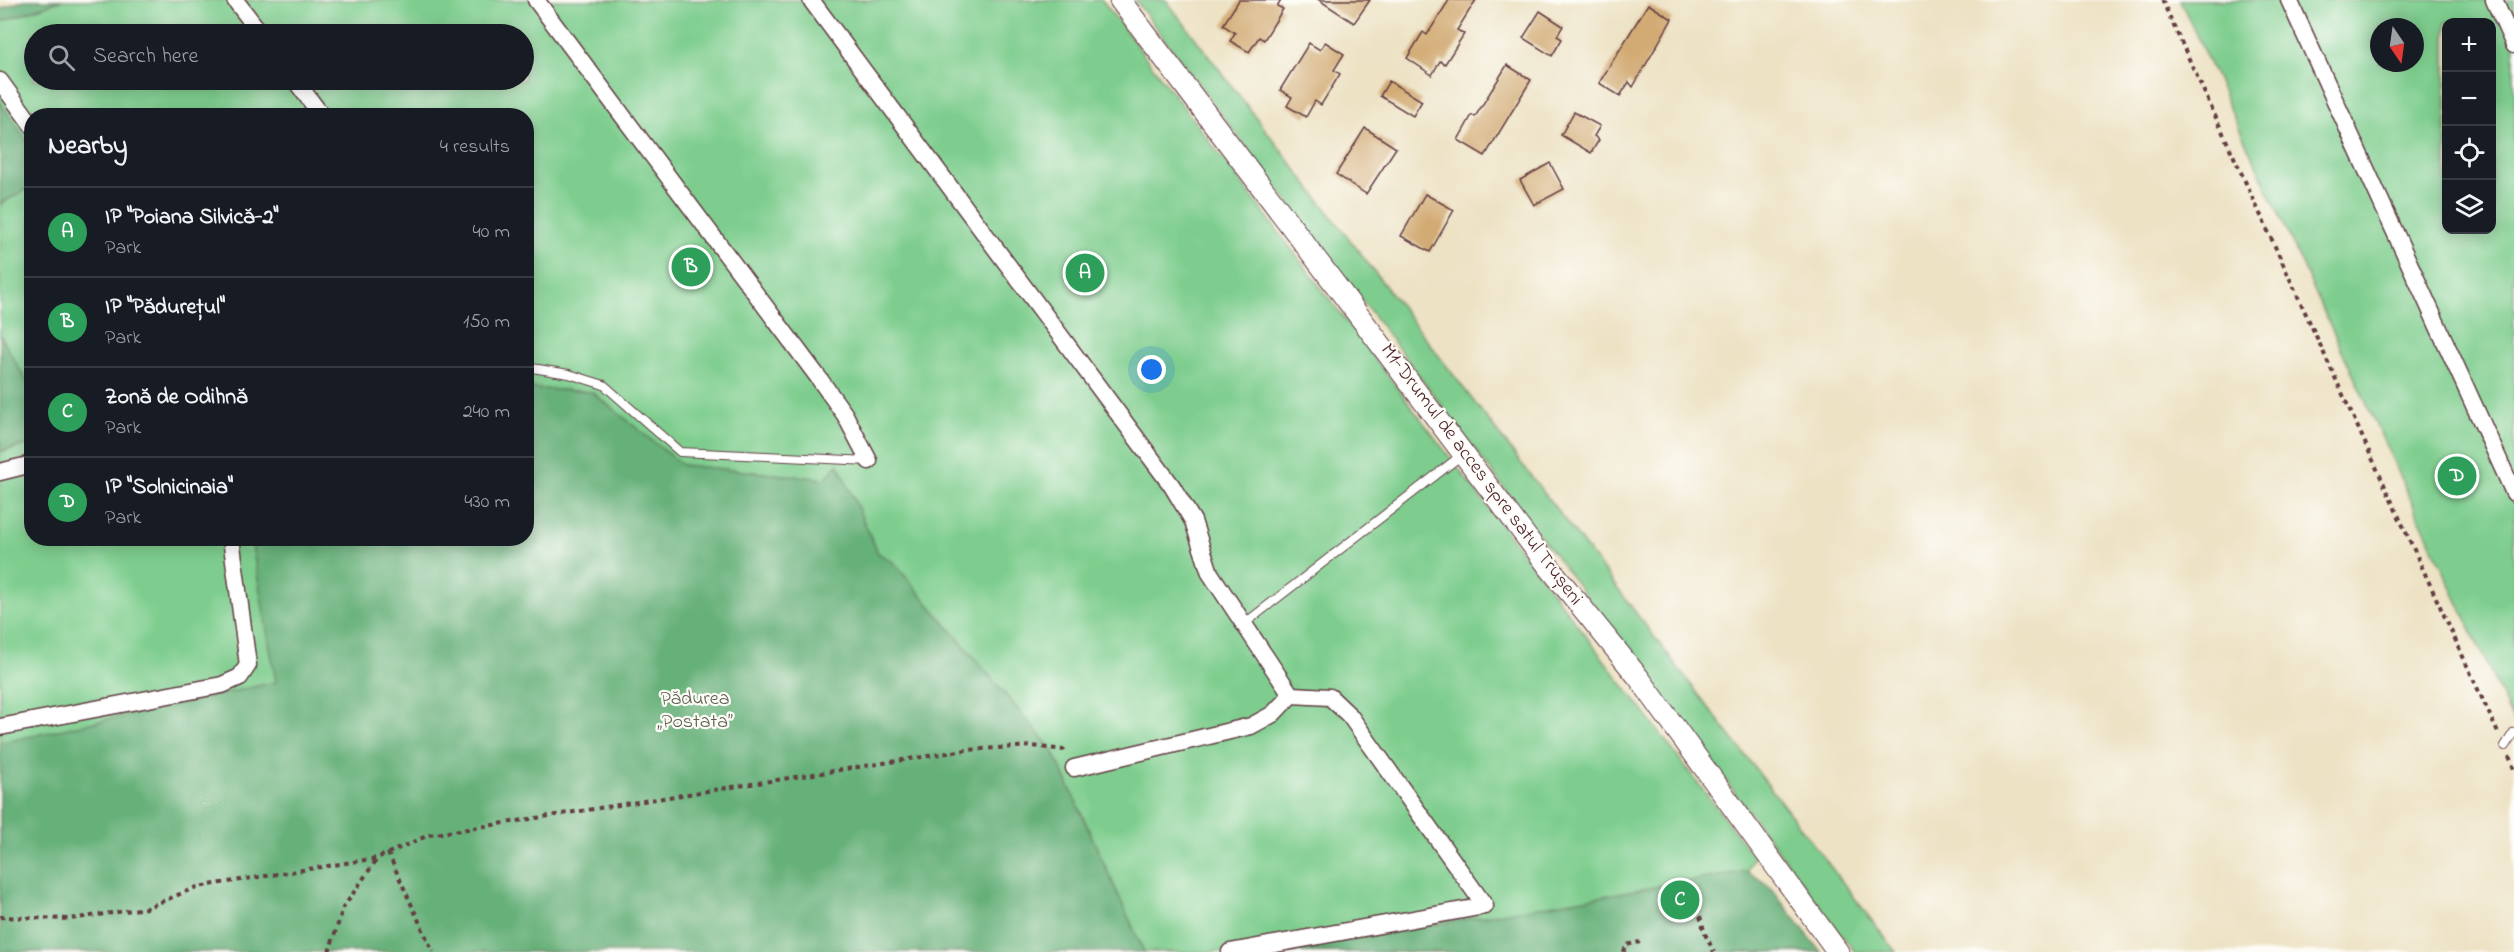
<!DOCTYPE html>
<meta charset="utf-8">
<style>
:root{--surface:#171b24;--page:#242831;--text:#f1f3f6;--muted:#9ea1a6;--line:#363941;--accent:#d690ce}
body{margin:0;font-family:"Indie Flower",sans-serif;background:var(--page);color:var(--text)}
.controls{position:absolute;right:18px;top:18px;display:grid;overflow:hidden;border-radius:12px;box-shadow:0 3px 15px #0003}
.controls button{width:54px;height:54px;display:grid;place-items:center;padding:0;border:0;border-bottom:2px solid var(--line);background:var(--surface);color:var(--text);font:30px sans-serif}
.compass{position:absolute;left:2370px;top:18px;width:54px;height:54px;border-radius:50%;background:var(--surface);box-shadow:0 3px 15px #0003;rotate:167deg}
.you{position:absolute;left:1152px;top:370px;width:21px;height:21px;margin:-15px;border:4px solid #fff;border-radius:50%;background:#1a73e8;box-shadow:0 0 0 9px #1a73e833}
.badge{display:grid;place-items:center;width:39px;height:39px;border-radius:50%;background:var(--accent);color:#fff;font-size:20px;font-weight:700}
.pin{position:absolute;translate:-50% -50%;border:3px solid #fff;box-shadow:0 2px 6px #0006}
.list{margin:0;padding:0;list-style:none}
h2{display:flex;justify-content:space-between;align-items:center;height:78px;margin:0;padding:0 24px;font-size:26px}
h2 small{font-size:20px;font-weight:400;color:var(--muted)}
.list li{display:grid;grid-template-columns:39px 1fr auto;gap:18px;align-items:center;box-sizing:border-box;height:90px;padding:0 24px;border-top:2px solid var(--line)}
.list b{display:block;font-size:22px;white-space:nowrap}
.list p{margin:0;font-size:20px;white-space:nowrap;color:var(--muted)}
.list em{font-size:20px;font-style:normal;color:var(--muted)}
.icon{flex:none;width:33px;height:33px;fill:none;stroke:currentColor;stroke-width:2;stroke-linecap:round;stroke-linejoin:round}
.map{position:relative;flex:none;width:2514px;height:952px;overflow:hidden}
.search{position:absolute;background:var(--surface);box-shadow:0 3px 15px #0003;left:24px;top:24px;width:510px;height:66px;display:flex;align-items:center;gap:15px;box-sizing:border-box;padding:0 21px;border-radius:33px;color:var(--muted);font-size:22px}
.panel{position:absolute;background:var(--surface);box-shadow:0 3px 15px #0003;left:24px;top:108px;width:510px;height:438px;border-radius:24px}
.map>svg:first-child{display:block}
.green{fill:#7ecd8e;stroke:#64765c;stroke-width:1.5;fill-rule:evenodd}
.forest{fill:#66b079;stroke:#586852;stroke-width:1.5}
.building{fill:#d2aa73}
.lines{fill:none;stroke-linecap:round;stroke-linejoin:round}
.service-casing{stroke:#623c42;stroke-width:10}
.minor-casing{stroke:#623c42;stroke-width:19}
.tertiary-casing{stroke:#623c42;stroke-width:23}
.path{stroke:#623c42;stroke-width:4;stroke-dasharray:4.5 4.5;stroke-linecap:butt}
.service{stroke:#fff;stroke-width:8}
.minor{stroke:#fff;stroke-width:16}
.tertiary{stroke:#fff;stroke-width:21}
.labels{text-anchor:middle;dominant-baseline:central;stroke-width:4.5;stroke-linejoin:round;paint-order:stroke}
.street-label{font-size:20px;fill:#4a1f2b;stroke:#fdfcf7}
.park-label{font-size:20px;fill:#5c5c4e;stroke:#fdfcf7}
</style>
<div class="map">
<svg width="2514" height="952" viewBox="0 0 2514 952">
<rect width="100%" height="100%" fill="#fdfcf7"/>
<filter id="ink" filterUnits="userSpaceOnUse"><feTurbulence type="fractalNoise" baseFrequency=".0167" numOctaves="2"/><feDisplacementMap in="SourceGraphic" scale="12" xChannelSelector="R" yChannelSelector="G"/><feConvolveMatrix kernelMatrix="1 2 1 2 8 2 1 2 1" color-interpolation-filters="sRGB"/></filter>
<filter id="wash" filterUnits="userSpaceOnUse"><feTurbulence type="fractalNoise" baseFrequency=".008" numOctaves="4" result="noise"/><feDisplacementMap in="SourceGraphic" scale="24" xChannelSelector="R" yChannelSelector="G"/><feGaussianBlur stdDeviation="1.35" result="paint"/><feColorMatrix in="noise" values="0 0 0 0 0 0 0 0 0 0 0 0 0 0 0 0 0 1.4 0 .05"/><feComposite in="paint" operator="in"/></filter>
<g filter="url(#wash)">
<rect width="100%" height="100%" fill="#ede2c4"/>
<path class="green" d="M62 0H1102L1754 857 1747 871 1769 886 1821 952H1144L1053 751 894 563 878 554 838 464 825 479 682 465 592 392 527 388 526 116H32L31 147 0 102V22ZM34 34H524V80H34Z
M1135 0H1166L1896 952H1855Z
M2180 0H2514V723ZM2446 22H2492V230H2446ZM2379 27H2415V63H2379Z
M31 187V389L0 335V204Z
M31 444 32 538 251 539 277 682 0 743V452Z"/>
<path class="forest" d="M24 0H62L0 22V9Z
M0 102 31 147V187L0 204Z
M0 335 31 389V444L0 451Z
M527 388 592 392 682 465 825 479 838 464 878 553 894 563 1053 751 1144 952H0V743L276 682 251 539 526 538Z
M1747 871 1769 886 1821 952H1275Z"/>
<g id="blocks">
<path class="building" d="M1239 0H1281L1277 6 1283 9 1264 40 1259 37 1249 52 1230 41 1235 33 1223 25Z
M1319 0H1370L1354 23Z
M1449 0H1476L1457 30 1464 34 1445 64 1440 61 1432 75 1407 58 1423 32 1427 35Z
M1648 4 1672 19 1633 87 1629 82 1620 96 1599 83Z
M1540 11 1563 26 1557 36 1562 39 1552 56 1523 38Z
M1325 42 1344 54 1334 70 1340 74 1321 105 1315 101 1306 117 1287 106 1292 97 1280 90 1309 43 1320 50Z
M1507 65 1531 80 1485 156 1458 140 1472 115 1475 117Z
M1389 81 1422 101 1413 116 1380 96Z
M1574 112 1600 126 1594 136 1599 140 1591 153 1561 135Z
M1365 128 1396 148 1366 194 1336 174Z
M1550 163 1564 189 1534 205 1520 180Z
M1425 194 1454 210 1430 252 1401 236Z"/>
</g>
</g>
<g filter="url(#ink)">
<use href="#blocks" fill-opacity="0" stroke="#623c42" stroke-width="1.5"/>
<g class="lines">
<g class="service-casing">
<path id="service" d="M526 367 569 374 604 385 680 452 869 461
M1244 624 1463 454
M2505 746 2514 732"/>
</g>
<g class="minor-casing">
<path id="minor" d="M235 0 261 34
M536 0 818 377 845 415 869 461
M811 0 1172 486 1193 521 1210 573 1291 695 1330 697 1350 716 1485 906 1230 952
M2289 0 2514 493
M2494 0 2514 45
M295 80 322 116
M0 81 32 125
M0 472 32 464
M0 727 222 685 240 677 248 665 231 538
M1074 768 1251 726 1273 714 1291 695"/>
</g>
<g class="tertiary-casing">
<path id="tertiary" d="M1120 0 1549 567 1639 678 1838 952"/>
</g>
<path class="path" d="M2162 0 2498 733
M2509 756 2514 769
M388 853 433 952
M1693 890 1705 934 1714 952
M0 917 70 919 146 908 197 887 377 858 429 835 966 750 1032 746 1064 750 1066 754
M329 952 343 908 377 859
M1624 952 1626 945 1640 942"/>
<use href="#service" class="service"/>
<use href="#minor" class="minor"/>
<use href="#tertiary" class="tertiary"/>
</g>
</g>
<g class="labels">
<g class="street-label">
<text transform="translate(1481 475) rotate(53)">M1-Drumul de acces spre satul Trușeni</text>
</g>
<g class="park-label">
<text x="695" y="699">Pădurea<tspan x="695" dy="23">„Postata”</tspan></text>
</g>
</g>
</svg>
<div class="controls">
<button>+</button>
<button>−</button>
<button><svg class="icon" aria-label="locate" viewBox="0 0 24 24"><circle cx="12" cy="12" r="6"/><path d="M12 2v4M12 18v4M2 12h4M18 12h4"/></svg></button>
<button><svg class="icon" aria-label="layers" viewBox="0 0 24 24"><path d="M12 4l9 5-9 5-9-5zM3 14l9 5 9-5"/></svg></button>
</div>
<svg class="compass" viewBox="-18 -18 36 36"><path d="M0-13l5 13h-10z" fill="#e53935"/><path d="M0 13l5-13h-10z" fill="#9ea1a6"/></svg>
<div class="you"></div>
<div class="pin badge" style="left:1085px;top:273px;background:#2e9e5b">A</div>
<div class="pin badge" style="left:691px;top:267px;background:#2e9e5b">B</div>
<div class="pin badge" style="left:1680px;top:900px;background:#2e9e5b">C</div>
<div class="pin badge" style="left:2457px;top:476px;background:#2e9e5b">D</div>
<div class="search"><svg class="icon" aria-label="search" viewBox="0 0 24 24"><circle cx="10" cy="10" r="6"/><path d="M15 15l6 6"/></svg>Search here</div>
<section class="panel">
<h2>Nearby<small>4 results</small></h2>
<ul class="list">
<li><span class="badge" style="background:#2e9e5b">A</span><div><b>IP &quot;Poiana Silvică-2&quot;</b><p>Park</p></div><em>40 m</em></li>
<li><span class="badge" style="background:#2e9e5b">B</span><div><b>IP &quot;Pădurețul&quot;</b><p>Park</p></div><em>150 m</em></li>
<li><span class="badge" style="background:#2e9e5b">C</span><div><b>Zonă de Odihnă</b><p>Park</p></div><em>240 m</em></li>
<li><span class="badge" style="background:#2e9e5b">D</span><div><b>IP &quot;Solnicinaia&quot;</b><p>Park</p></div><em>430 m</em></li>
</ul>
</section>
</div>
